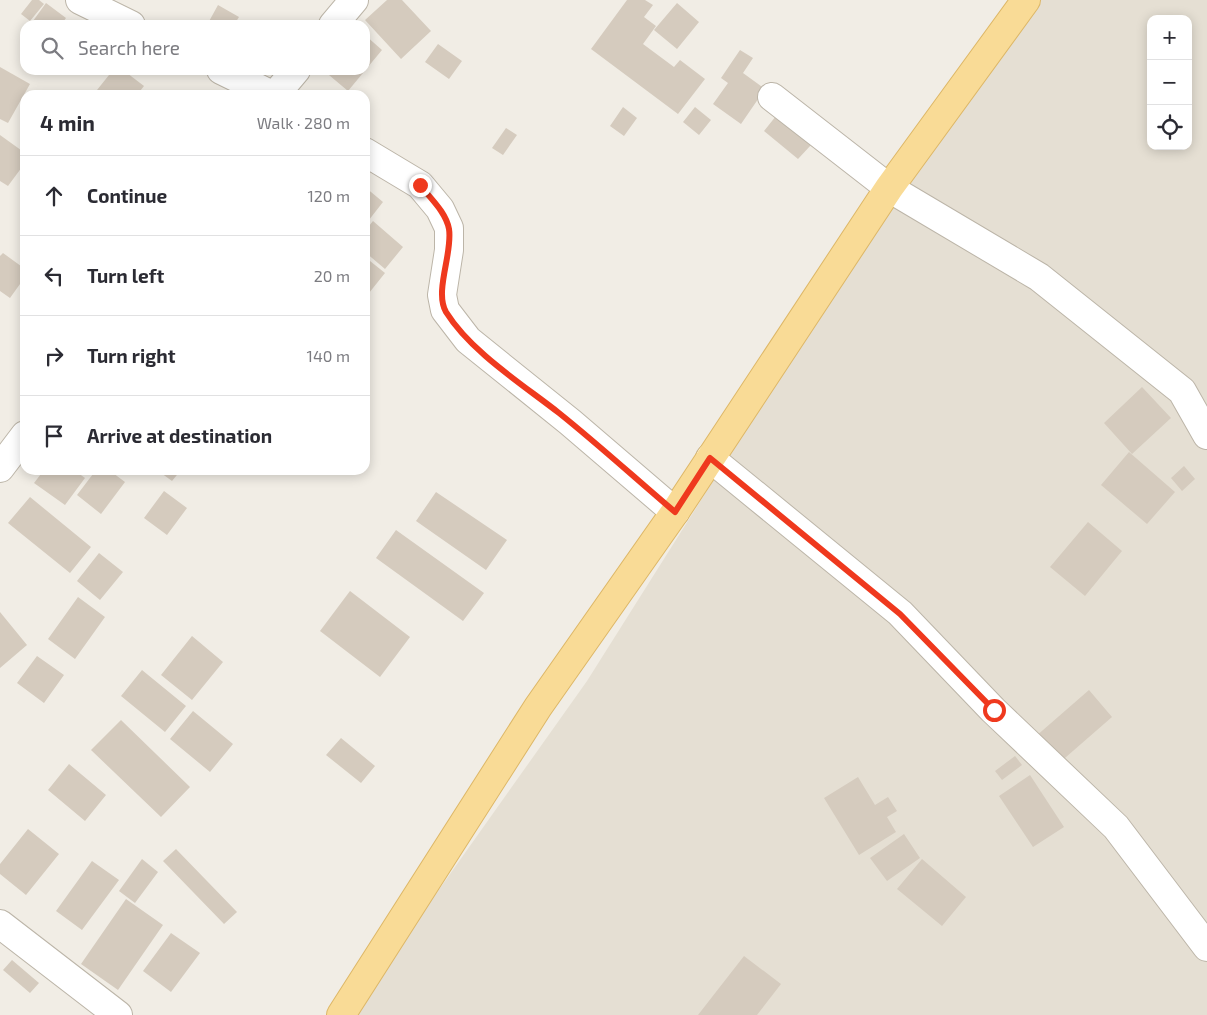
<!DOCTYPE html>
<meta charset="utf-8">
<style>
:root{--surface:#fff;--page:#f2f2f3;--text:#2b2b33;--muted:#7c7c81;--line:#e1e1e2}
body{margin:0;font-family:"Exo 2",sans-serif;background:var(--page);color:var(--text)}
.controls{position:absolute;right:15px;top:15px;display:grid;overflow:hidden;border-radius:10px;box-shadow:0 2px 12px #0003}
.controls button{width:45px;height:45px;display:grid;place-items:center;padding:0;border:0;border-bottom:1px solid var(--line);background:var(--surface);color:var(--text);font:25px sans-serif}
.stop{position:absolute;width:15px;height:15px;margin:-11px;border:4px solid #ef391e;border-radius:50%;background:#fff}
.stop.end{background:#ef391e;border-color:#fff;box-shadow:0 1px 5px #0008}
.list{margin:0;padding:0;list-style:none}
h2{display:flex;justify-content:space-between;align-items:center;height:65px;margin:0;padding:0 20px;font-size:21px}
h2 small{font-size:16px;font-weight:400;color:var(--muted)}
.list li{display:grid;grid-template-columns:32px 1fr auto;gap:15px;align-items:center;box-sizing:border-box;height:80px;padding:0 20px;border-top:1px solid var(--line)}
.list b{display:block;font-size:19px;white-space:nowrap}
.list em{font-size:16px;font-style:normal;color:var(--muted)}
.icon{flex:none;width:28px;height:28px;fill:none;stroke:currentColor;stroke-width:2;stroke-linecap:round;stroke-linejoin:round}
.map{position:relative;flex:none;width:1207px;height:1015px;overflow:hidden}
.search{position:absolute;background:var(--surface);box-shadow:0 2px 12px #0003;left:20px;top:20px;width:350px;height:55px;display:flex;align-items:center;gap:12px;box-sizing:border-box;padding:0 18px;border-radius:15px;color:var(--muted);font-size:19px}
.panel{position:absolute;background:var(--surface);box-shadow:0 2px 12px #0003;left:20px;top:90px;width:350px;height:385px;border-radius:15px}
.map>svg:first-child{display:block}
.residential{fill:#e5dfd3;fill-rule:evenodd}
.building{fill:#d5cbbe}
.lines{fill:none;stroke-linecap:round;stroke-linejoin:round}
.minor-casing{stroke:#bcb5a8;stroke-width:30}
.major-casing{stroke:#ddb767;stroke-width:30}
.minor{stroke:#fff;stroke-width:28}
.major{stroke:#f9db96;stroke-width:28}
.route{stroke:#ef391e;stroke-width:6}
</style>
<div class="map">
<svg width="1207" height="1015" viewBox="0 0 1207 1015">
<rect width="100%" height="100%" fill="#f1ede5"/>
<path class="residential" d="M1033 0H1207V1015H350L587 681 720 470 811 318ZM1151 19H1188V146H1151Z"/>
<path class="building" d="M32 0H39L44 4 30 21 21 14Z
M387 0H402L431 31 401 59 365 20Z
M627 0H645L653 5 644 17 656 26 643 44 674 67 680 60 705 79 678 114 591 49Z
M46 3 66 18 61 25H38L33 21Z
M677 3 699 22 677 49 654 30Z
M218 5 239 17 234 25H207Z
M365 35 382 50 348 91 323 70H365Z
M438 44 462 61 449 79 425 62Z
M740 50 753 58 743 73 765 89 741 124 713 104 728 83 721 78Z
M0 67 30 84 8 123 0 119Z
M113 70H123L144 86 137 95H93Z
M623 107 637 118 624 136 610 126Z
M695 107 711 120 699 135 683 122Z
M776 116 811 145 798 159 764 131Z
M506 128 517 135 503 155 492 148Z
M0 135 25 153V163L8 186 0 181Z
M365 187 383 202 365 225Z
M373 221 403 247 385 269 365 252V231Z
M3 253 25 269V277L10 298 0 291V256Z
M365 257 385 273 365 298Z
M1142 387 1171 418 1132 454 1104 423Z
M1129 452 1175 492 1147 524 1101 485Z
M1184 466 1195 479 1182 491 1171 478Z
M44 470H74L85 478 65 505 34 483Z
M96 470H109L125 482 101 514 77 495Z
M163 470H181L172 481 161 473Z
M164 491 187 508 167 535 144 518Z
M436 492 507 540 486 570 416 521Z
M30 497 91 547 70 573 8 523Z
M1088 522 1122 551 1085 596 1050 567Z
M396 530 484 593 463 621 376 558Z
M99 553 123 572 100 600 77 581Z
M350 591 410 637 380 677 320 631Z
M78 597 105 617 75 659 48 639Z
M0 612 27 645 0 668Z
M192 636 223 662 192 700 161 675Z
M37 656 64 675 44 703 17 683Z
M142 670 186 706 165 732 121 696Z
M1089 690 1112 717 1058 764 1035 737Z
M193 711 233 744 210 772 170 739Z
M121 720 190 787 161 817 91 750Z
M341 738 375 766 361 783 326 755Z
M1015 756 1022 765 1002 780 995 771Z
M69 764 106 795 85 821 48 790Z
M1030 775 1064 827 1033 847 999 796Z
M858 777 875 805 888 797 897 811 887 817 896 832 859 855 824 798Z
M28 829 59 854 26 895 0 874V864Z
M904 834 920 858 887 881 870 858Z
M176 849 237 912 224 924 163 861Z
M142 859 158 872 135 903 119 891Z
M922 859 966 897 942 926 897 889Z
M92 861 119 880 82 930 56 911Z
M126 899 163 925 118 990 81 964Z
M171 933 200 953 171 992 143 971Z
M744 956 781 984 757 1015H698Z
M12 960 39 983 30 993 3 970Z"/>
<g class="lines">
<g class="minor-casing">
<path id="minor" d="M80 0 131 25
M333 25 354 0
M221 70 272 95
M275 95 296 70
M772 97 889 188 1039 277 1182 391 1207 435
M365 152 420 185 440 209 449 228V250L442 295 445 310 468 340 570 422 675 512
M710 458 900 613 993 710 1116 827 1207 947
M0 468 25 435
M0 924 118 1015"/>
</g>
<g class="major-casing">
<path id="major" d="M341 1015 538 707 675 512 889 188 1026 0"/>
</g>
<use href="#minor" class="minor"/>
<use href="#major" class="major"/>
</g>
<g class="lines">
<path class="route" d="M420 185C430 198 446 212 449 229 453 253 434 291 446 312 471 352 522 384 559 413 599 445 636 479 675 512L710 458 900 614 994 710"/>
</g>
</svg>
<div class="controls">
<button>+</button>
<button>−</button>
<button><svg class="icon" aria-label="locate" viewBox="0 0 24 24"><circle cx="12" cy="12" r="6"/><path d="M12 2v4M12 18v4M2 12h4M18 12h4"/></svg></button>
</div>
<div class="stop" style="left:994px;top:710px"></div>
<div class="stop end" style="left:420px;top:185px"></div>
<div class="search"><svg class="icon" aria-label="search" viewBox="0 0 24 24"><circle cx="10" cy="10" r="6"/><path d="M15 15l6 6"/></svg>Search here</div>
<section class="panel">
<h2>4 min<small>Walk · 280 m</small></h2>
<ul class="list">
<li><svg class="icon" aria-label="ahead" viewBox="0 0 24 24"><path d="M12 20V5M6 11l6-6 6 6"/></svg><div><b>Continue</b></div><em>120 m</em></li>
<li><svg class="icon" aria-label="left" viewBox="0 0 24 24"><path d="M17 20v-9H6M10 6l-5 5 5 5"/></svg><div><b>Turn left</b></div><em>20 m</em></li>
<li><svg class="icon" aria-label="right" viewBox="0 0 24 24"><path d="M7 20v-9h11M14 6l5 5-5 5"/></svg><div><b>Turn right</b></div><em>140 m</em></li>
<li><svg class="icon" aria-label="arrive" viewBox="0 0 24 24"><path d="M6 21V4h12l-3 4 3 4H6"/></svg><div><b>Arrive at destination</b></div></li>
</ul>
</section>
</div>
